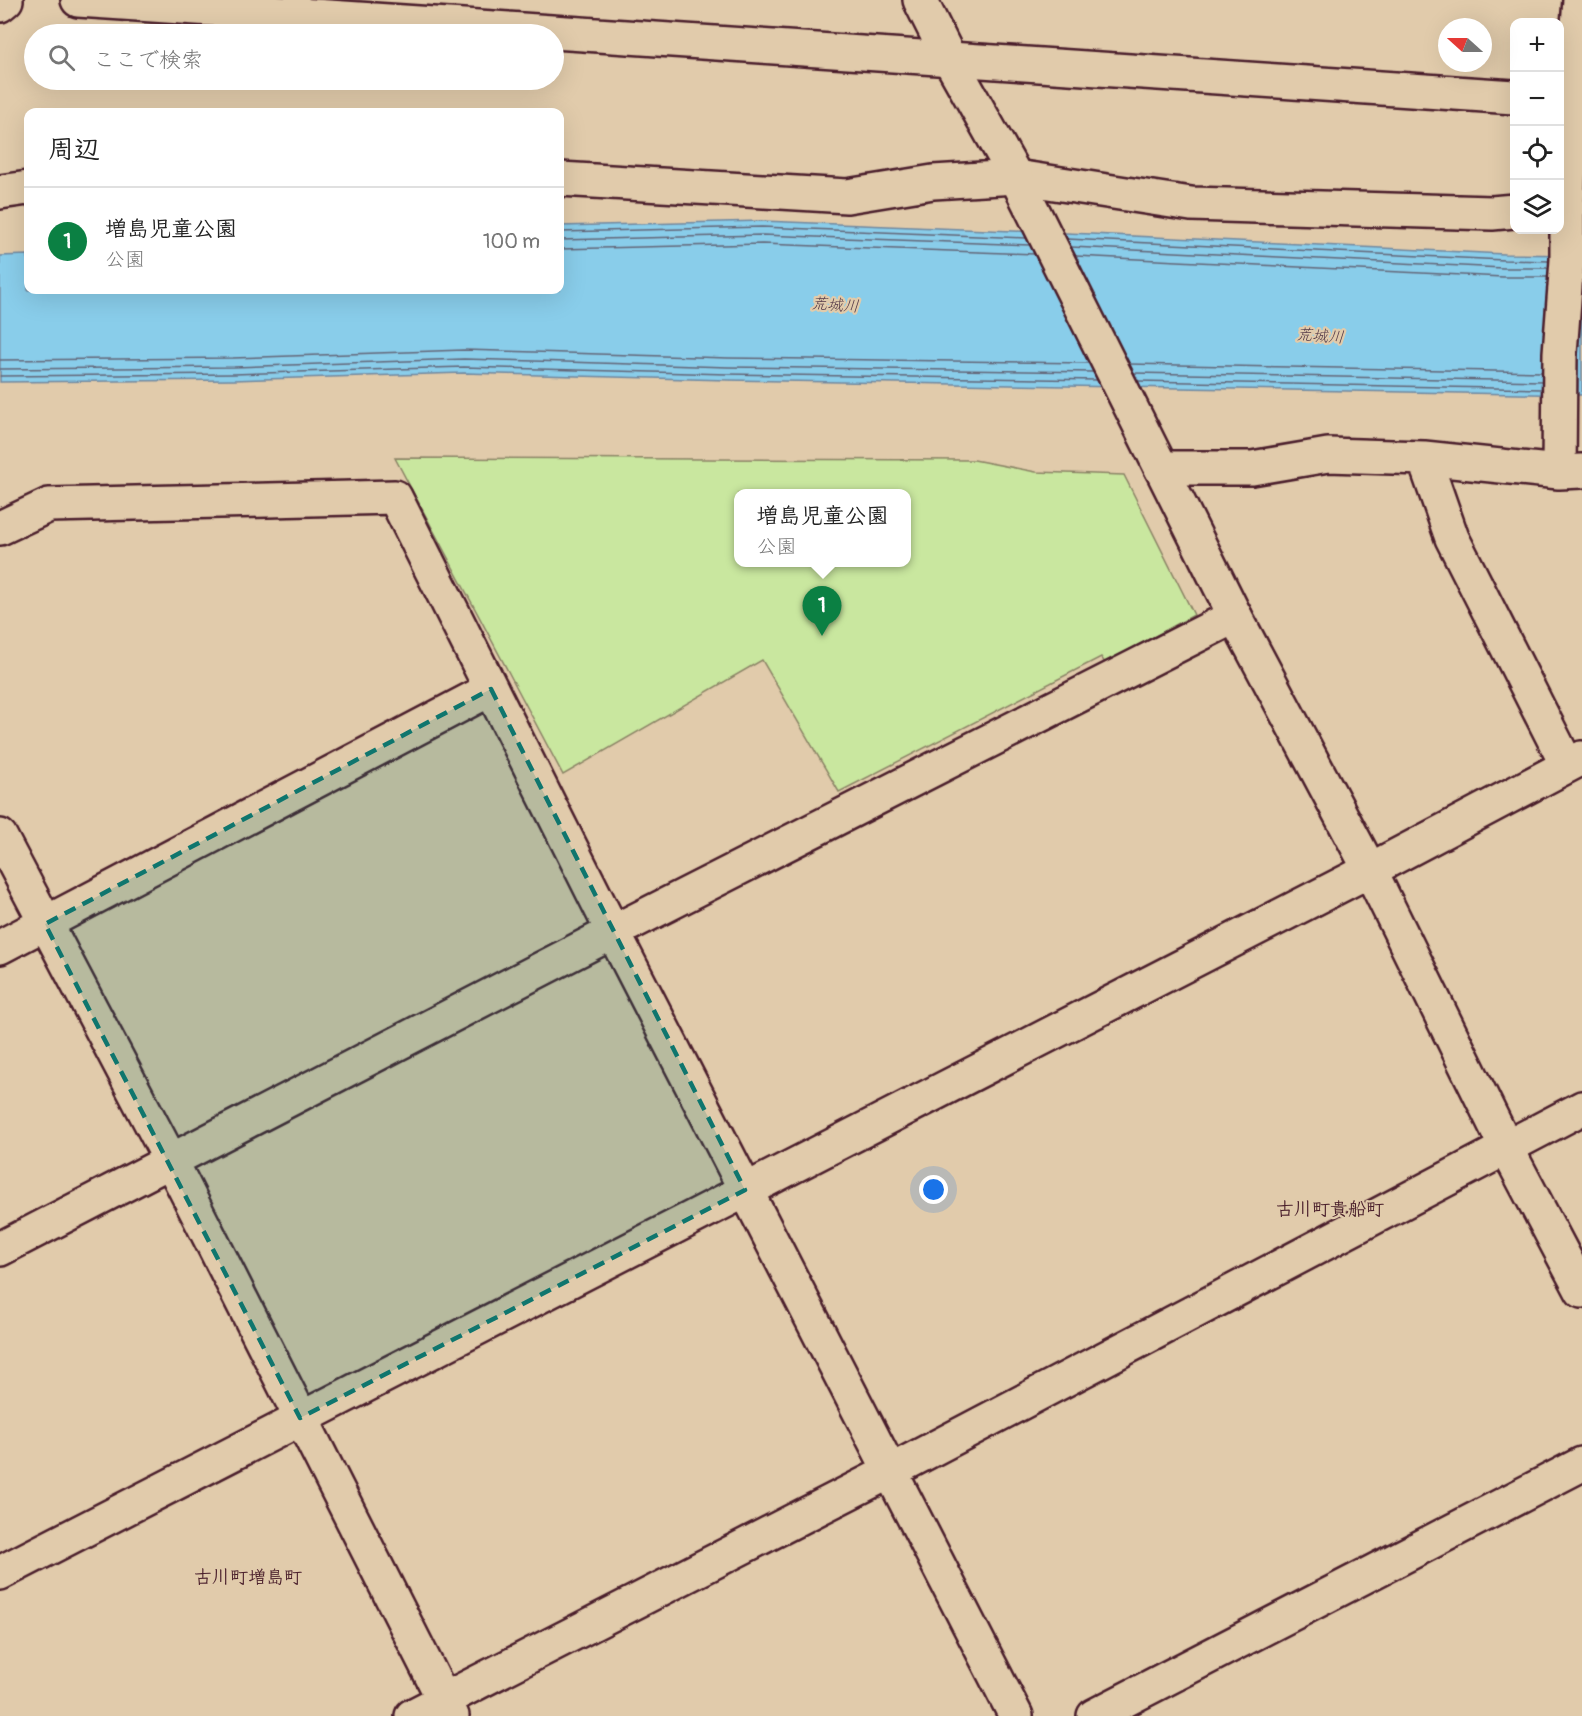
<!DOCTYPE html>
<html lang="ja">
<meta charset="utf-8">
<style>
:root{--surface:#fff;--page:#f6f6f6;--text:#222;--muted:#767676;--line:#e0e0e0;--accent:#0b8043}
body{margin:0;font-family:Pangolin,"Klee One",sans-serif;background:var(--page);color:var(--text)}
.controls{position:absolute;right:18px;top:18px;display:grid;overflow:hidden;border-radius:12px;box-shadow:0 6px 24px #0002}
.controls button{width:54px;height:54px;display:grid;place-items:center;padding:0;border:0;border-bottom:2px solid var(--line);background:var(--surface);color:var(--text);font:30px sans-serif}
.compass{position:absolute;left:1438px;top:18px;width:54px;height:54px;border-radius:50%;background:var(--surface);box-shadow:0 6px 24px #0002;rotate:291deg}
.you{position:absolute;left:934px;top:1190px;width:21px;height:21px;margin:-15px;border:4px solid #fff;border-radius:50%;background:#1a73e8;box-shadow:0 0 0 9px #1a73e833}
.badge{display:grid;place-items:center;width:39px;height:39px;border-radius:50%;background:var(--accent);color:#fff;font-size:20px;font-weight:700}
.pin{position:absolute;translate:-50% -50px;filter:drop-shadow(0 2px 3px #0008)}
.pin::after{content:'';position:absolute;top:32px;width:21px;height:18px;background:inherit;clip-path:polygon(0 0,100% 0,50% 100%)}
.popup{position:absolute;left:734px;top:489px;width:177px;height:78px;box-sizing:border-box;display:grid;place-content:center;border-radius:12px;background:var(--surface);filter:drop-shadow(0 2px 4px #0005);font-size:20px;white-space:nowrap;color:var(--muted)}
.popup b{font-size:22px;color:var(--text)}
.popup::after{content:'';position:absolute;left:50%;top:100%;margin-left:-12px;border:12px solid transparent;border-top-color:var(--surface)}
.list{margin:0;padding:0;list-style:none}
h2{display:flex;justify-content:space-between;align-items:center;height:78px;margin:0;padding:0 24px;font-size:26px}
h2 small{font-size:20px;font-weight:400;color:var(--muted)}
.list li{display:grid;grid-template-columns:39px 1fr auto;gap:18px;align-items:center;box-sizing:border-box;height:108px;padding:0 24px;border-top:2px solid var(--line)}
.list b{display:block;font-size:22px;white-space:nowrap}
.list p{margin:0;font-size:20px;white-space:nowrap;color:var(--muted)}
.list em{font-size:20px;font-style:normal;color:var(--muted)}
.icon{flex:none;width:33px;height:33px;fill:none;stroke:currentColor;stroke-width:2;stroke-linecap:round;stroke-linejoin:round}
.map{position:relative;flex:none;width:1582px;height:1716px;overflow:hidden}
.search{position:absolute;background:var(--surface);box-shadow:0 6px 24px #0002;left:24px;top:24px;width:540px;height:66px;display:flex;align-items:center;gap:15px;box-sizing:border-box;padding:0 21px;border-radius:33px;color:var(--muted);font-size:22px}
.panel{position:absolute;background:var(--surface);box-shadow:0 6px 24px #0002;left:24px;top:108px;width:540px;height:186px;border-radius:12px}
.map>svg:first-child{display:block}
.green{fill:#c9e79f;stroke:#8a8365;stroke-width:1.5;fill-rule:evenodd}
.water{fill:#89cdea;stroke:#70879e;stroke-width:1.5}
.lines{fill:none;stroke-linecap:round;stroke-linejoin:round}
.shore{stroke:#636577;stroke-width:1.5}
.street-casing{stroke:#4a1f2b;stroke-width:38}
.secondary-casing{stroke:#4a1f2b;stroke-width:38}
.street{stroke:#e1cbab;stroke-width:33}
.secondary{stroke:#e1cbab;stroke-width:33}
.marked{fill:#0f766e;fill-opacity:0.2;stroke:#0f766e;stroke-width:4.5;stroke-dasharray:12 8;stroke-linejoin:round}
.labels{text-anchor:middle;dominant-baseline:central;stroke-width:4.5;stroke-linejoin:round;paint-order:stroke}
.water-label{font-size:16px;font-style:italic;fill:#533948;stroke:#e1cbab}
.quarter-label{font-size:18px;font-weight:bold;fill:#4a1f2b;stroke:#e1cbab}
</style>
<div class="map">
<svg width="1582" height="1716" viewBox="0 0 1582 1716">
<rect width="100%" height="100%" fill="#e1cbab"/>
<filter id="ink" filterUnits="userSpaceOnUse"><feTurbulence type="fractalNoise" baseFrequency=".0167" numOctaves="2"/><feDisplacementMap in="SourceGraphic" scale="12" xChannelSelector="R" yChannelSelector="G"/><feConvolveMatrix kernelMatrix="1 2 1 2 8 2 1 2 1" color-interpolation-filters="sRGB"/></filter>
<g filter="url(#ink)">
<path class="green" d="M395 458 974 460 1036 472 1124 475 1194 615 1105 663 1101 657 839 792 762 660 563 775ZM738 494H906V562H738Z"/>
<path class="water" d="M762 221 1091 234 1504 254 1582 255V395L727 380 464 373 234 380 0 382V256L28 255V290H560V226Z"/>
<g class="lines">
<path class="shore" d="M560 232 762 227 1026 238
M1067 239 1504 260 1549 261
M560 240 762 235 1030 245
M1071 247 1503 268H1548
M560 249 762 244 1035 254
M1076 256 1503 277H1548
M0 360 233 358 464 350 728 358 1089 363
M1129 364 1542 372
M0 369 234 367 464 359 728 367 1093 372
M1134 373 1542 381
M0 376 234 374 464 367 727 374 1097 380
M1138 381 1542 389"/>
<g class="street-casing">
<path id="street" d="M78 0 1514 97
M560 179 847 196 933 182 1016 177 1191 204 1492 213 1514 211
M0 192 28 188
M1424 458 1452 538 1567 765
M1161 468H1252L1328 455 1424 458 1559 472 1582 471
M1559 472 1560 353 1567 260V205L1572 101 1580 0
M0 528 49 505 395 497 613 932 1016 1716
M0 836 171 1161 452 1716
M0 947 491 689
M0 1249 613 932 1235 616
M0 1573 1370 870 1582 758
M412 1716 891 1471 1582 1108
M1094 1716 1582 1464"/>
</g>
<g class="secondary-casing">
<path id="secondary" d="M920 0 949 58 1016 177 1235 616 1370 870 1506 1147 1582 1291
M0 5 6 0"/>
</g>
<use href="#street" class="street"/>
<use href="#secondary" class="secondary"/>
</g>
</g>
<path class="marked" d="M491 689 745 1190 300 1418 45 924Z"/>
<g class="labels">
<g class="water-label">
<text transform="translate(835 305) rotate(4)">荒城川</text>
<text transform="translate(1320 336) rotate(4)">荒城川</text>
</g>
<g class="quarter-label">
<text x="1330" y="1209">古川町貴船町</text>
<text x="248" y="1577">古川町増島町</text>
</g>
</g>
</svg>
<div class="controls">
<button>+</button>
<button>−</button>
<button><svg class="icon" aria-label="locate" viewBox="0 0 24 24"><circle cx="12" cy="12" r="6"/><path d="M12 2v4M12 18v4M2 12h4M18 12h4"/></svg></button>
<button><svg class="icon" aria-label="layers" viewBox="0 0 24 24"><path d="M12 4l9 5-9 5-9-5zM3 14l9 5 9-5"/></svg></button>
</div>
<svg class="compass" viewBox="-18 -18 36 36"><path d="M0-13l5 13h-10z" fill="#e53935"/><path d="M0 13l5-13h-10z" fill="#767676"/></svg>
<div class="you"></div>
<div class="pin badge" style="left:822px;top:636px">1</div>
<div class="popup"><b>増島児童公園</b>公園</div>
<div class="search"><svg class="icon" aria-label="search" viewBox="0 0 24 24"><circle cx="10" cy="10" r="6"/><path d="M15 15l6 6"/></svg>ここで検索</div>
<section class="panel">
<h2>周辺<small></small></h2>
<ul class="list">
<li><span class="badge">1</span><div><b>増島児童公園</b><p>公園</p></div><em>100 m</em></li>
</ul>
</section>
</div>
